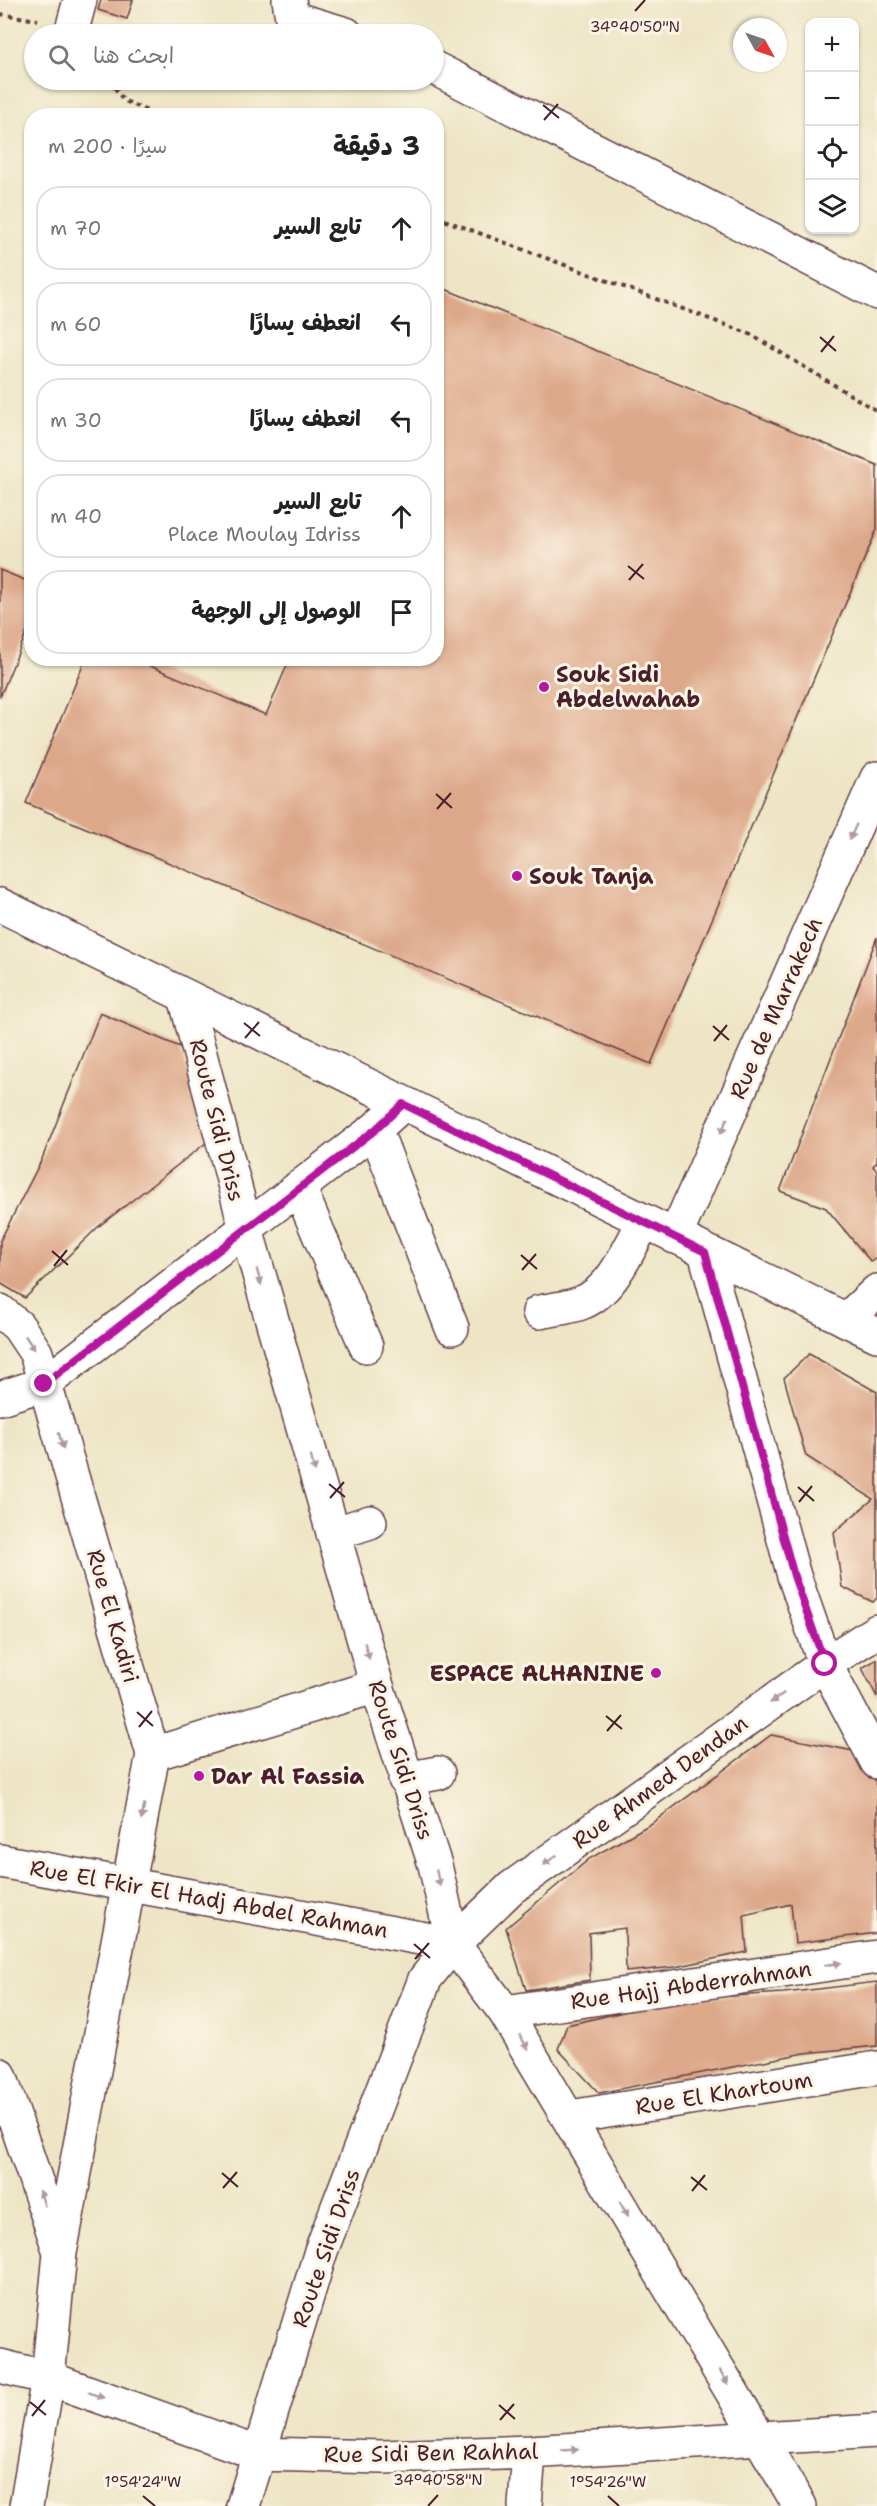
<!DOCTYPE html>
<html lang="ar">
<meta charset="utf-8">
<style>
:root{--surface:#fff;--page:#f6f6f6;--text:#222;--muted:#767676;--line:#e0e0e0}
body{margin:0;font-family:"Shantell Sans","Playpen Sans Arabic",sans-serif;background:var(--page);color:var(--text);direction:rtl}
.controls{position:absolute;right:18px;top:18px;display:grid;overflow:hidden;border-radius:12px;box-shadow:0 2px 4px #0004}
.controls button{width:54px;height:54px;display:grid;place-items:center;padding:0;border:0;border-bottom:2px solid var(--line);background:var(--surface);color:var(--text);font:30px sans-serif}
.compass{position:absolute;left:733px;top:18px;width:54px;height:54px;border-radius:50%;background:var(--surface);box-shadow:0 2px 4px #0004;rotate:130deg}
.stop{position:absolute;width:18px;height:18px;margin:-14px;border:4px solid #b5179e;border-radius:50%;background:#fff}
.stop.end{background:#b5179e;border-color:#fff;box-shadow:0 2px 6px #0008}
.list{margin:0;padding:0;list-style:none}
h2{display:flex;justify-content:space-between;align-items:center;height:78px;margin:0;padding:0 24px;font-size:26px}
h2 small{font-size:20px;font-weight:400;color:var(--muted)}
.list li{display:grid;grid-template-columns:39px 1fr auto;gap:18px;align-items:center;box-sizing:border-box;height:84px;margin:0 12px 12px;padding:0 12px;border:2px solid var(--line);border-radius:24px}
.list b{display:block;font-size:22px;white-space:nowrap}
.list p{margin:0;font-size:20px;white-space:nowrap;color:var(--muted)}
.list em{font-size:20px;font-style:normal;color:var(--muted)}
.icon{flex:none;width:33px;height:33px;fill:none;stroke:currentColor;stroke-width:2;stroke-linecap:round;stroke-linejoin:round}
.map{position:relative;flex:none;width:877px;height:2506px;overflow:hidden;direction:ltr}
.search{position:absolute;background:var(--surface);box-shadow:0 2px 4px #0004;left:24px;top:24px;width:420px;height:66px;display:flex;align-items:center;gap:15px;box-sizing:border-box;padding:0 21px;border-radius:33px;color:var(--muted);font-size:22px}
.panel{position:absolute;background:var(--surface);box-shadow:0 2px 4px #0004;left:24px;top:108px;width:420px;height:558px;border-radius:24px;direction:rtl}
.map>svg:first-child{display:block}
.building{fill:#dda789}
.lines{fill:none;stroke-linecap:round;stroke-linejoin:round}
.minor-casing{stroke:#623d42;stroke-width:36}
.major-casing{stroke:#623d42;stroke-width:36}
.path{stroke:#623d42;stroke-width:4;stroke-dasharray:4.5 4.5;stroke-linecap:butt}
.minor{stroke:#fff;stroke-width:33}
.major{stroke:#fff;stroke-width:33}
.oneway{fill:#ae9aa0}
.route{stroke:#b5179e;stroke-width:8}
.ticks{fill:none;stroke:#4a1f2b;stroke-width:2}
.poi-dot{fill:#b5179e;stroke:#fcf5e5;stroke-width:2}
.labels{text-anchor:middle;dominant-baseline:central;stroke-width:6;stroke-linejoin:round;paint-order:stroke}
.poi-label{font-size:22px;font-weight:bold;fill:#4a1f2b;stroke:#fcf5e5;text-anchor:start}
.street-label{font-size:22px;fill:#4a1f2b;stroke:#fcf5e5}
.ticks-label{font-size:15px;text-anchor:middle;fill:#4a1f2b;stroke:#fcf5e5;stroke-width:6;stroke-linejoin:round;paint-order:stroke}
</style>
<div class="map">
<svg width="877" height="2506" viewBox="0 0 877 2506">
<rect width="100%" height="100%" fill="#fcf5e5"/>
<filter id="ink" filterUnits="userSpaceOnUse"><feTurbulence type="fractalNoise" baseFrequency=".0167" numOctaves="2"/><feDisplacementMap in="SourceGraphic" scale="12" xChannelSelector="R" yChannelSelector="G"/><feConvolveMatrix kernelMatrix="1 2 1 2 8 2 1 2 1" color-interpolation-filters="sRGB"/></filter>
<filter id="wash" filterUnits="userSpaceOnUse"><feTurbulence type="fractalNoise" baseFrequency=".008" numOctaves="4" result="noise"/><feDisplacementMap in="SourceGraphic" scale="24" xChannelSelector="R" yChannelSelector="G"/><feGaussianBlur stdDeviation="1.35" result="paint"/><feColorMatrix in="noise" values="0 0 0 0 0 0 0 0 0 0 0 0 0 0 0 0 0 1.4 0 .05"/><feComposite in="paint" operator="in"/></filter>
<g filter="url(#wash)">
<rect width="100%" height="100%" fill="#ede5c5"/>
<g id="blocks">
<path class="building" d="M101 0H133L127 19 98 10Z
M445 289 877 465V529L651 1064 26 803 86 658H131L266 715 290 658H436V309Z
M0 570 32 583V619L0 697Z
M877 937V1162L873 1166 877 1171V1257L871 1262 826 1208 780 1191Z
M100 1013 180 1047 211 1139 98 1227 25 1298 0 1283V1241L42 1159Z
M809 1354 877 1392V1598L873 1602 842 1587 834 1532 873 1499 806 1456 784 1378Z
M877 1659V1697L862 1668Z
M771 1735 869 1754 877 1788V1933L795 1943 791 1904 744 1915 747 1952 675 1967 626 1972 625 1928 589 1933 590 1980 526 1990 506 1928 589 1859 652 1823Z
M877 1982V2046L805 2053 599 2093 558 2049 567 2025 680 1999 784 1993Z"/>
</g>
</g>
<g filter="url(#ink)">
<use href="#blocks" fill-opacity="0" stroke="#623d42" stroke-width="1.5"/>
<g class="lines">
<g class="minor-casing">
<path id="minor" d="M289 0 292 18 346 34
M73 26 80 0
M434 68 877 293
M185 997 246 1229 377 1686 435 1865 453 1944 505 2012 800 2506
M375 1129 452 1328
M299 1187 366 1346
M705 1252 794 1576 825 1664 877 1762
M0 1311 18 1326 36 1353 153 1754 60 2253 48 2378 26 2506
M539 1312C553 1309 568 1308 581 1303 613 1291 628 1249 644 1222
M846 1320 877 1291
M0 1398 44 1384 375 1129 403 1104
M333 1534 370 1522
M153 1754 377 1686
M405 1779 438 1773
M0 1861 453 1944
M505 2012 877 1957
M0 2075 60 2252
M570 2117 877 2068
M0 2366 48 2378 260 2454 383 2457 529 2452 877 2431
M243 2506 321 2251 425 1979 453 1944 511 1888 825 1664 877 1631
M525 2506 529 2452"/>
</g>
<g class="major-casing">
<path id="major" d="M0 905 877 1335
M675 1237 877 778"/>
</g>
<path class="path" d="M0 14 38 20
M110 80 123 100 158 116
M436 217 750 334 877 411"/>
<use href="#minor" class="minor"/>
<use href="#major" class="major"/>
</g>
<defs><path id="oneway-solid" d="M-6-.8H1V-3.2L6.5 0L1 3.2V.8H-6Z" transform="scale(1.5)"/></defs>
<g class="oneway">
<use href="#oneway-solid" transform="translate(853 832) rotate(114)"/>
<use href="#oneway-solid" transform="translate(724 1126) rotate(114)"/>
<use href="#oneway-solid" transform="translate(259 1277) rotate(74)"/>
<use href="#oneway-solid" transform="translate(30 1343) rotate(56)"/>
<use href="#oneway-solid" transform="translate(61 1441) rotate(74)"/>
<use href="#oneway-solid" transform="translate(313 1464) rotate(74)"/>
<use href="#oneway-solid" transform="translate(367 1651) rotate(74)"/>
<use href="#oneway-solid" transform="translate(777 1698) rotate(144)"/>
<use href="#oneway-solid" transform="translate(143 1812) rotate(100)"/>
<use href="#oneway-solid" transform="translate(550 1860) rotate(144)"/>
<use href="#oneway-solid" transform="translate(438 1878) rotate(77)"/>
<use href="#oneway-solid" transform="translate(833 1964) rotate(-8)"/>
<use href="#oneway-solid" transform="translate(524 2042) rotate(58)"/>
<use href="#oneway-solid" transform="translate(42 2198) rotate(-109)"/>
<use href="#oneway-solid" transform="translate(624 2209) rotate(59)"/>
<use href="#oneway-solid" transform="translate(724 2377) rotate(59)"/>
<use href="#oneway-solid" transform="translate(96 2395) rotate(20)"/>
<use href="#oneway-solid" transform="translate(570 2450) rotate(-3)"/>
</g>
</g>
<g class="lines" filter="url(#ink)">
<path class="route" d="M44 1384 375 1130 403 1104 705 1252 794 1576 825 1664"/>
</g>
<path class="ticks" d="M635 11 645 0M543 105 559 118M544 120 558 104M820 337 836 351M821 352 834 336M628 566 644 579M629 580 643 564M436 794 452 808M437 809 451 793M244 1023 260 1036M713 1026 729 1040M245 1038 259 1022M714 1041 727 1025M52 1251 68 1265M521 1255 537 1269M54 1266 67 1250M522 1270 536 1254M329 1484 345 1497M798 1487 814 1501M330 1498 344 1482M799 1502 812 1486M137 1712 153 1726M606 1716 622 1729M139 1727 152 1711M607 1731 621 1715M414 1944 430 1958M415 1959 429 1943M222 2173 238 2187M691 2177 707 2190M223 2188 237 2172M692 2191 705 2175M30 2402 46 2415M499 2405 515 2419M32 2416 45 2400M500 2420 514 2404M143 2496 155 2506M608 2496 619 2506M428 2506 438 2495"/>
<g class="poi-dot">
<circle cx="544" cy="687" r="6"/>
<circle cx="517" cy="876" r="6"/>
<circle cx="656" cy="1673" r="6"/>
<circle cx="199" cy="1776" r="6"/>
</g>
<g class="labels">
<g class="poi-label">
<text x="556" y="674">Souk Sidi<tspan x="556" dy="25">Abdelwahab</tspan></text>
<text x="529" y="876">Souk Tanja</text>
<text x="644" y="1673" text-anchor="end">ESPACE ALHANINE</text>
<text x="211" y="1776">Dar Al Fassia</text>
</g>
<g class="street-label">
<text transform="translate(776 1008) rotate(-66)">Rue de Marrakech</text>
<text transform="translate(217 1120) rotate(76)">Route Sidi Driss</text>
<text transform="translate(113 1616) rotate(74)">Rue El Kadiri</text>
<text transform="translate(401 1760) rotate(72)">Route Sidi Driss</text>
<text transform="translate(660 1782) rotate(-36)">Rue Ahmed Dendan</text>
<text transform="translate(209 1899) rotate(10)">Rue El Fkir El Hadj Abdel Rahman</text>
<text transform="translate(691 1985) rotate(-8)">Rue Hajj Abderrahman</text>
<text transform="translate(724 2093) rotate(-9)">Rue El Khartoum</text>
<text transform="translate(326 2248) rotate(-71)">Route Sidi Driss</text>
<text transform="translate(431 2453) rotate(-1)">Rue Sidi Ben Rahhal</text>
</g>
</g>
<g class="ticks-label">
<text x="635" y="32">34°40'50"N</text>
<text x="438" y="2485">34°40'58"N</text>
<text x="143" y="2487">1°54'24"W</text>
<text x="608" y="2487">1°54'26"W</text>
</g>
</svg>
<div class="controls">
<button>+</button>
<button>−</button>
<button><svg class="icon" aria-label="locate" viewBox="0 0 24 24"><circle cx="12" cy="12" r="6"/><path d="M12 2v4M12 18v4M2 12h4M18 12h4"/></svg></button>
<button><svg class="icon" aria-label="layers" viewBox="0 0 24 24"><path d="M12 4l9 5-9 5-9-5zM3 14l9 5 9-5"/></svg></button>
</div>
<svg class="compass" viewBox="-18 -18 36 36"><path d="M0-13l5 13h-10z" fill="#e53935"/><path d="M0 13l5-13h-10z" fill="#767676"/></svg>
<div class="stop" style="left:825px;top:1664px"></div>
<div class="stop end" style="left:44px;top:1384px"></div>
<div class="search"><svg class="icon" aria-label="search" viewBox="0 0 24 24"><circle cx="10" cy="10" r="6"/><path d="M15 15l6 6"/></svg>ابحث هنا</div>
<section class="panel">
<h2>3 دقيقة<small>سيرًا · 200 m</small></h2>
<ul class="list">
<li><svg class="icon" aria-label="ahead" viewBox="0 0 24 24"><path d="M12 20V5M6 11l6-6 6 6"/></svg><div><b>تابع السير</b></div><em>70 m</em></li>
<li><svg class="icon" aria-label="left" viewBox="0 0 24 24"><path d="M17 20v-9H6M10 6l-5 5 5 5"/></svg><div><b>انعطف يسارًا</b></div><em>60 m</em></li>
<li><svg class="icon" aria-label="left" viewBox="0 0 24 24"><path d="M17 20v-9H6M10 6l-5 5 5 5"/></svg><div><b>انعطف يسارًا</b></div><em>30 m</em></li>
<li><svg class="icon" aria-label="ahead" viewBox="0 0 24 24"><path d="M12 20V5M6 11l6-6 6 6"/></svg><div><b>تابع السير</b><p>Place Moulay Idriss</p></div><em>40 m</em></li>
<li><svg class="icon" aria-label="arrive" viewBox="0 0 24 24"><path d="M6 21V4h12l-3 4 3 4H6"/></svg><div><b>الوصول إلى الوجهة</b></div></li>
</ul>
</section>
</div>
